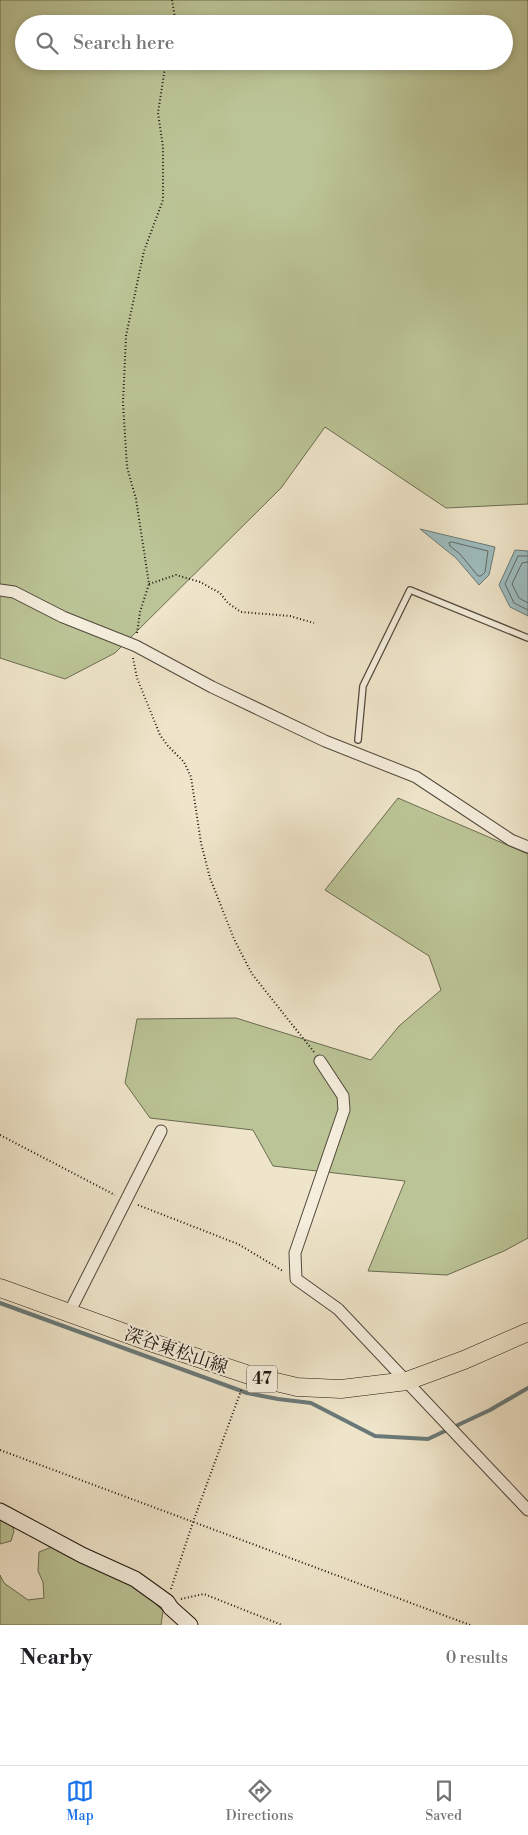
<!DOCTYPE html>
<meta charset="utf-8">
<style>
:root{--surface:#fff;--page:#f2f2f2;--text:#202124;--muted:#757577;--line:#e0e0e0;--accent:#1a73e8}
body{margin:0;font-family:"Libre Bodoni","Noto Serif JP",serif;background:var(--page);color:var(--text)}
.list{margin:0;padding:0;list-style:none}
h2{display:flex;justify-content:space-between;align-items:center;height:65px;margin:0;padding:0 20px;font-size:21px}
h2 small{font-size:16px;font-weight:400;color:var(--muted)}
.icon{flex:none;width:28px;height:28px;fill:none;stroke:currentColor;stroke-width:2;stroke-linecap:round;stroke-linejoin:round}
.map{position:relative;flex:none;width:528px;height:1625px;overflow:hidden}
.search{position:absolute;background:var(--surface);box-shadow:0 2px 8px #0003;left:15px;right:15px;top:15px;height:55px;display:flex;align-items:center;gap:12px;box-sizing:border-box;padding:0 18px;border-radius:28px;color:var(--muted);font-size:19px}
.sheet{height:140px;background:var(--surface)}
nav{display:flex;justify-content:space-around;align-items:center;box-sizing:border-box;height:70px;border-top:1px solid var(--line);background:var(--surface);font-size:14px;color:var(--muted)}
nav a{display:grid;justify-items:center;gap:2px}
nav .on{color:var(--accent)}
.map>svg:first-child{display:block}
.green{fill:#bbc496;stroke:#6c6c52;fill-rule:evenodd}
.water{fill:#9ebdc0;stroke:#6a7978}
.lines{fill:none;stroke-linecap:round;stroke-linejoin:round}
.shore{stroke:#5e6866;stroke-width:1}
.stream{stroke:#6a7978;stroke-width:4}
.lane-casing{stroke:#52483c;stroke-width:8}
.street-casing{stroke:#52483c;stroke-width:13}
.secondary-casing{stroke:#1d140d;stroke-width:17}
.primary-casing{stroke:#1d140d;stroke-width:19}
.path{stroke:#1d140d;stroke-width:2;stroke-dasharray:1 2.5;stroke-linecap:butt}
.lane{stroke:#f5eedd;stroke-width:5.5}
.street{stroke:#f5eedd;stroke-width:11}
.secondary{stroke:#f5eedd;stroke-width:15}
.primary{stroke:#efe5ca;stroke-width:18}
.labels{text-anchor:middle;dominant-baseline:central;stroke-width:4;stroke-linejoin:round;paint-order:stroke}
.shield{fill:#f5eedd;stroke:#5e554b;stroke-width:1}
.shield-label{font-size:16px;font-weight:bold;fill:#1d140d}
.street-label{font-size:18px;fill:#1d140d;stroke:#f5eedd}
</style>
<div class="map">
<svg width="528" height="1625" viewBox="0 0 528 1625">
<rect width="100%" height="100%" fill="#efe5ca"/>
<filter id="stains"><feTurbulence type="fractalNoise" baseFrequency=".004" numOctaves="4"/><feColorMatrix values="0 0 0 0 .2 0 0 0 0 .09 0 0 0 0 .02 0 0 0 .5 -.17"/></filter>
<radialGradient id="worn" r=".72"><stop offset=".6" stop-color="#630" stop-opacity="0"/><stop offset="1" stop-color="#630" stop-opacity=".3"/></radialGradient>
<path class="green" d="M0 0H528V504L446 508 325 427 281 488 115 653 65 679 0 658ZM24 24H504V61H24Z
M398 798 528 854V1238L504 1251 447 1275 368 1271 405 1181 273 1166 253 1130 150 1118 125 1083 137 1019 236 1018 371 1060 399 1026 441 990 429 956 325 890Z
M0 1515 11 1520 14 1531 11 1541 0 1544Z
M54 1546 141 1585 152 1600 163 1611 161 1625H0V1575L4 1583 28 1600 44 1598 43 1582 38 1571 39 1552Z"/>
<path class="water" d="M420 529 495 547 489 575 479 585 456 558Z
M515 550 528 551V616L510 607 499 585Z"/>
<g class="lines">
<path class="shore" d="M452 542 488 551 485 572 481 576H478L460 554 450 546 449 543Z
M528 556H518L505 584 514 603 528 610
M528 562 522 563 512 584 519 598 528 603"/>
<path class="stream" d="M0 1303 247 1393 278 1399 311 1403 375 1436 428 1439 490 1410 528 1388"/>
<g class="lane-casing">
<path id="lane" d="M358 740 363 686 410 590 528 638"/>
</g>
<g class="street-casing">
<path id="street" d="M0 590 14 592 63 617 136 646 212 687 325 741 416 777 511 840 528 847
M320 1061 343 1096 344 1110 295 1253 296 1279 338 1309 528 1510
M69 1313 161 1131"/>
</g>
<g class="secondary-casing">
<path id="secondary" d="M0 1511 82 1555 135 1579 167 1602 171 1608 190 1625"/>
</g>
<g class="primary-casing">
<path id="primary" d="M0 1288 147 1341 255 1377 297 1387 341 1389 407 1381 464 1360 528 1332"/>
</g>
<path class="path" d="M172 0 175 18 173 24
M149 584 176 575 200 582 220 593 228 603 241 612 290 616 314 623
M137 633 140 612 149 584 136 499 127 467 123 403 126 336 144 251 163 200V147L158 113 166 61
M133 658 137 678 160 735 168 746 184 762 191 777 201 843 210 878 234 939 252 974 314 1052
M0 1135 115 1195
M138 1205 238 1244 283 1271
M0 1450 470 1625
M171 1589 193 1522 242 1388
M181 1599 204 1594 282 1625"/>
<use href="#lane" class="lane"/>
<use href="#street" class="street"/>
<use href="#secondary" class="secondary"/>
<use href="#primary" class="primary"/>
</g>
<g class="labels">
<rect class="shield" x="247" y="1365.5" width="30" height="27" rx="4"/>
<g class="shield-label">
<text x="262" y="1379">47</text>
</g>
<g class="street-label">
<text transform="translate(176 1351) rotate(19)">深谷東松山線</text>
</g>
</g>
<rect width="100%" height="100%" filter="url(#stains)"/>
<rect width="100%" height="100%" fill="url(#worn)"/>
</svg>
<div class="search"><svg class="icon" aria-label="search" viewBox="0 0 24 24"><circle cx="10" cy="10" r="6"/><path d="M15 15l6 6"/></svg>Search here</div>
</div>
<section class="sheet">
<h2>Nearby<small>0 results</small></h2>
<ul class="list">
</ul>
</section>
<nav>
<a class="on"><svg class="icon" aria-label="map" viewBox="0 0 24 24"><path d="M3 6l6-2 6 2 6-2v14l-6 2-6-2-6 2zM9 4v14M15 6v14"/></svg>Map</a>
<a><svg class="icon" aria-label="directions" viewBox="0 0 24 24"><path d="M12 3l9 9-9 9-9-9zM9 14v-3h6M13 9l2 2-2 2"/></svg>Directions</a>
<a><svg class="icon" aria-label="saved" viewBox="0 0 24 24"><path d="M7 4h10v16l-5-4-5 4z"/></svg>Saved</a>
</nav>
